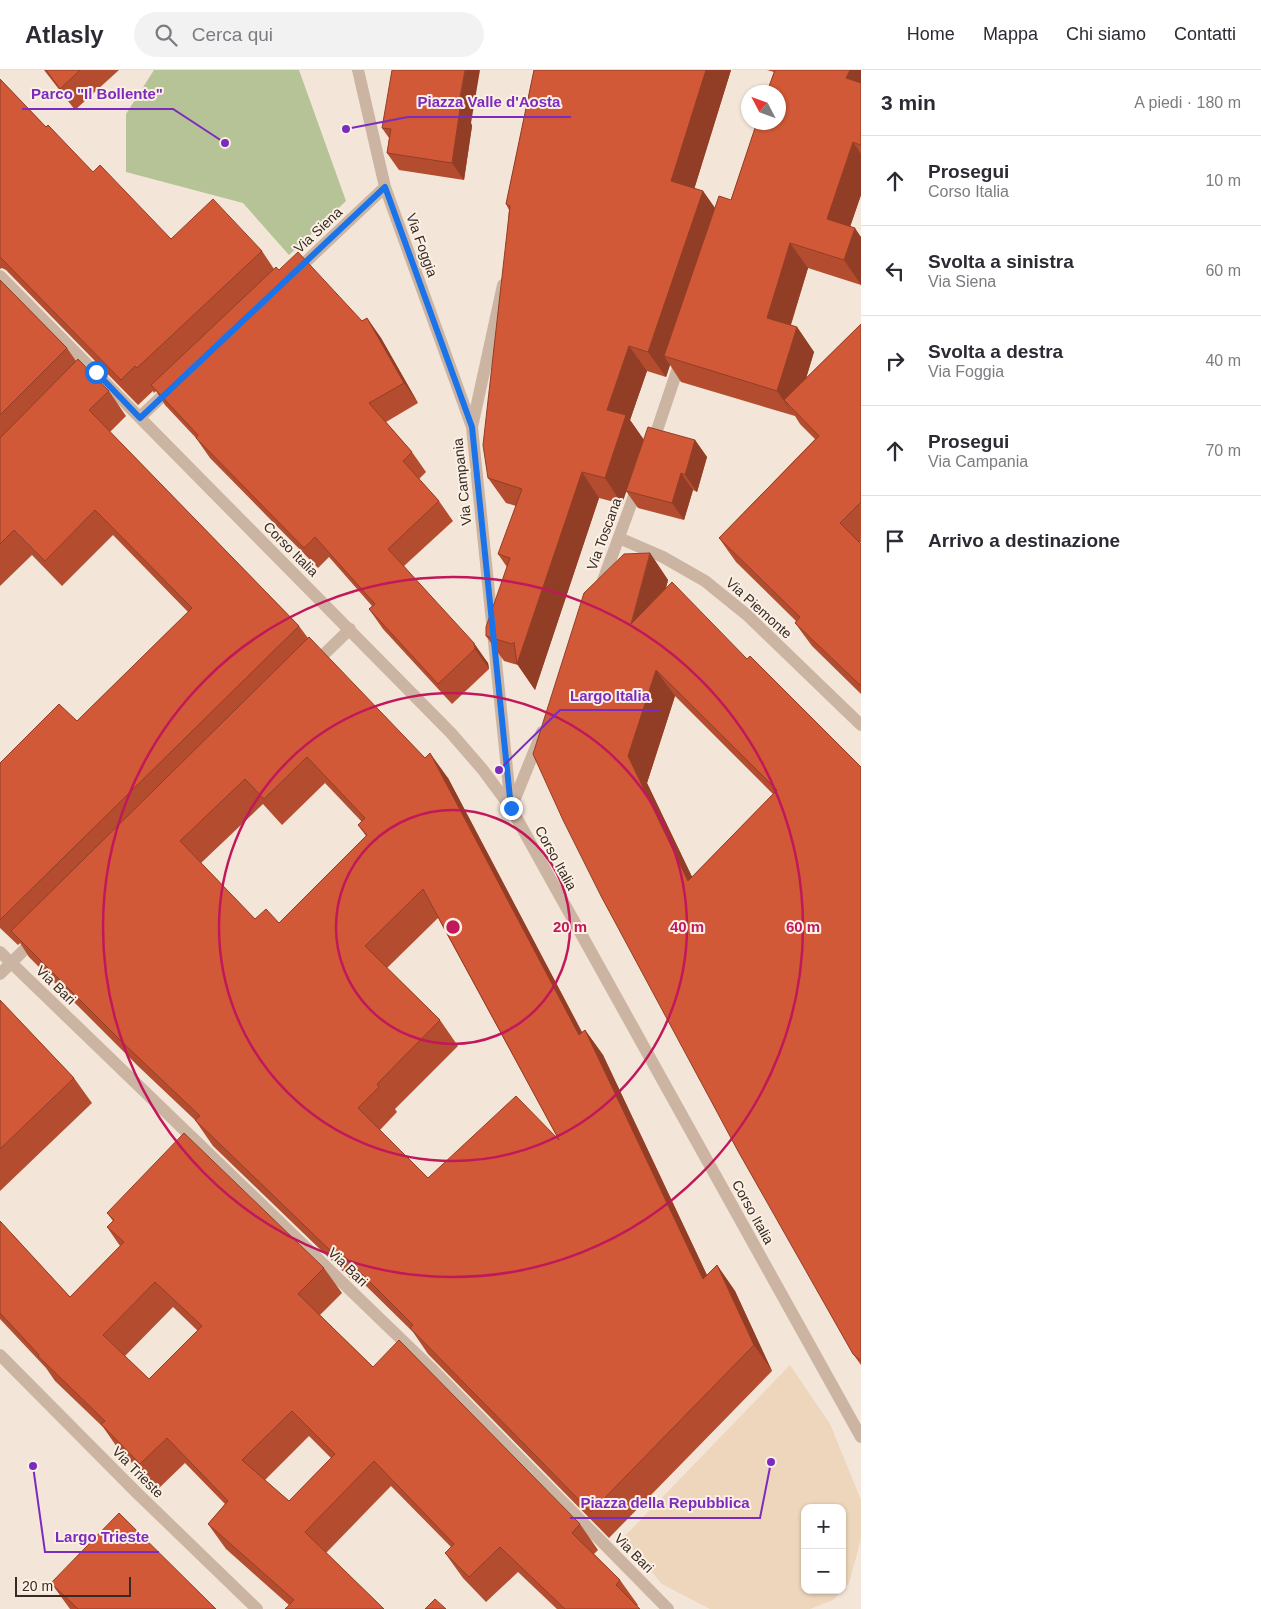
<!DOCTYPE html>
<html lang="it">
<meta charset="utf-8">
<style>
:root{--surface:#fff;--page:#f2f2f3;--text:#2b2b33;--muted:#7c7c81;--line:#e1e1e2}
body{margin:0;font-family:Arial,sans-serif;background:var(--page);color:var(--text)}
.controls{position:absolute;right:15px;bottom:15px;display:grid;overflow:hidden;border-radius:10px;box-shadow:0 1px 4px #0004}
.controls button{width:45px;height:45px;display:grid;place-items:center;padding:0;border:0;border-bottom:1px solid var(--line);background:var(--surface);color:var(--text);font:25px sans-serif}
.compass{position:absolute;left:741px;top:15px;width:45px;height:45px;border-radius:50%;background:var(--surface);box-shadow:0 1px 4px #0004;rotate:311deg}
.scale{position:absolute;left:15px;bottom:12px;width:116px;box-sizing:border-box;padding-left:5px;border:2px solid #362a25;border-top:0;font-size:14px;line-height:18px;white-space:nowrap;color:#362a25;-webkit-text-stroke:4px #fbf0e3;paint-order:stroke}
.stop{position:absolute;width:15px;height:15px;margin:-11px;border:4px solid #1a73e8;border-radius:50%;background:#fff}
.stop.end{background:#1a73e8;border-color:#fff;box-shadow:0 1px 5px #0008}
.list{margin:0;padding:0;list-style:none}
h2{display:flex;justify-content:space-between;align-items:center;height:65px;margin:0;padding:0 20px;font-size:21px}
h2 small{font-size:16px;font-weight:400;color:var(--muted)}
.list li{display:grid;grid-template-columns:32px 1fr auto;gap:15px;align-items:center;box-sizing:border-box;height:90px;padding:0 20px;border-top:1px solid var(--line)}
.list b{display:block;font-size:19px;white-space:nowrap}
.list p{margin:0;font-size:16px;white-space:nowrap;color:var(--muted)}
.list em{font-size:16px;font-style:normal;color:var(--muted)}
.icon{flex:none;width:28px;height:28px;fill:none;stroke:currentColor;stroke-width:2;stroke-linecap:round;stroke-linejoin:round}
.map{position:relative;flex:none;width:861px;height:1539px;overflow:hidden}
header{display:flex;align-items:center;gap:30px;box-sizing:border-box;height:70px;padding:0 25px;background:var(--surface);border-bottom:1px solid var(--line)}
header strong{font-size:24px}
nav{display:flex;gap:28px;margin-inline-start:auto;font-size:18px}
.search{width:350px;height:45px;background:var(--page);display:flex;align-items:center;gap:12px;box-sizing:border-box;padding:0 18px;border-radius:28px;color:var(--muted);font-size:19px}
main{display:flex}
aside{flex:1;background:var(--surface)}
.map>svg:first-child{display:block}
.green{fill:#b5c396}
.plaza{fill:#edd6bc;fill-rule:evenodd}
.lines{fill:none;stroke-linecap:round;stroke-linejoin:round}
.minor{stroke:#ccb4a2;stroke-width:12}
.tertiary{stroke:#ccb4a2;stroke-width:12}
.wall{fill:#b44d2f;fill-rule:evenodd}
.shaded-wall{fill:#923e26}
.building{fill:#d15937;stroke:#923e26;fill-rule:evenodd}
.route{stroke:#1a73e8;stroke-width:6}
.ring{fill:none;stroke:#c2185b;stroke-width:2.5}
.labels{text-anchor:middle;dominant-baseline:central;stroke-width:4;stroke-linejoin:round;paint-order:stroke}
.street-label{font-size:14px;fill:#362a25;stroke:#fbf0e3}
.centre{fill:#c2185b;stroke:#fbf0e3;stroke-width:2.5}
.ring-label{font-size:15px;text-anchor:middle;font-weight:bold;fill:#c2185b;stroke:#fbf0e3;stroke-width:4;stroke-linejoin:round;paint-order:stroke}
.leader{fill:none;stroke:#7b2cbf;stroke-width:2}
.callout-dot{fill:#7b2cbf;stroke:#fbf0e3;stroke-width:2}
.callout-label{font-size:15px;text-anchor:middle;font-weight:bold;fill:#7b2cbf;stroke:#fbf0e3;stroke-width:4;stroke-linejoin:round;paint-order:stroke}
</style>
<header>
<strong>Atlasly</strong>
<div class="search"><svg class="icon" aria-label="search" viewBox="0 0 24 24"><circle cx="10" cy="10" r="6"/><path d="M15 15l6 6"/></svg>Cerca qui</div>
<nav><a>Home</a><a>Mappa</a><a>Chi siamo</a><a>Contatti</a></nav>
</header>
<main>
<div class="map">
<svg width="861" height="1539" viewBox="0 0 861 1539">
<rect width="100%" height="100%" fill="#f3e5d7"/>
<path class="green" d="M154 0H299L346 131 289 185 243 133 126 102V44Z"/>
<path class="plaza" d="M790 1295 830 1354 861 1430V1469L849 1513 833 1530 810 1539H710L662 1514 623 1468ZM805 1438H842V1520H805Z"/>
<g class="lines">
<path class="minor" d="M358 0 385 117 472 357
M295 202 385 117
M503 215 472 357 511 738
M140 347 172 317
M652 375 681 289
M619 468 663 487 705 511 747 545 861 655
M601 516 638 415
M314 594 350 559
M512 736 542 662
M0 882 431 1298 668 1539
M0 904 36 868
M0 1285 136 1422 257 1539"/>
<path class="tertiary" d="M0 206 451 663 483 700 511 738 861 1367"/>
</g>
<path class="wall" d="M44 0H119L75 40Z
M534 0H731L694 119 703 121 715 138 731 130 774 2 767 0H861V125L850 157 861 167V215L808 198 791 255 797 257 814 282 806 308 861 254V472L860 473 861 474V624L812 576 795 553 796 551 736 492 719 468 815 369 800 354 795 346 681 312 670 295 666 307 647 301 630 350 644 370H695L707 387 697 422 693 420 684 450 638 438 626 421 622 434 599 428 535 620 518 595 504 591 486 566 507 497 498 484 516 436 506 433 488 408 509 140 506 134Z
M0 9 46 57 93 102 171 169 262 181 274 199 279 200 362 251 367 248 381 268 418 333 386 352 412 382 426 402 419 409 439 431 453 451 404 496 488 593 489 599 452 634 383 559 369 539 372 536 329 487 318 498 210 388 196 368 165 335 156 321 154 323 153 321 138 335 6 200 2 198 0 199Z
M471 53 472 56 464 110 399 100 387 83 389 68 382 58Z
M0 210 67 278 76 291 109 321 126 346 110 362 299 556 308 568 425 688 448 708 582 962 585 960 603 985 707 1205 717 1195 735 1221 772 1301 609 1468 428 1284 413 1262 358 1208 354 1212 213 1076 195 1050 139 997 29 887 20 873 18 875 0 858V693L77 651 188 542 113 465 62 516 32 485 0 516ZM325 713 362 752 358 755 366 766 279 853 255 849 201 793 263 734 282 755ZM438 848 559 1070 428 1108 380 1060 397 1042 395 1039 458 976 440 950 387 898Z
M650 483 668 510 666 518 747 589 861 697V1295L853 1284 601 826ZM675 626 773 724 692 807 647 713Z
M0 930 74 1008 92 1033 0 1121Z
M107 1143 324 1198 342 1223 320 1245 373 1297 580 1454 598 1480 594 1484 620 1510 638 1535 637 1536 640 1539H557L518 1502 486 1532 463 1508 445 1483 451 1477 391 1416 326 1483 384 1539 289 1535 226 1479 208 1454 225 1434 185 1393 158 1419 119 1380 103 1357 55 1311 46 1298 0 1249V1151L70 1227 120 1176 107 1157 113 1151ZM173 1237 198 1261 149 1309 125 1286ZM309 1366 331 1388 289 1431 265 1410Z
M51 1513 216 1539H70Z"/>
<path class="shaded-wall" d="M465 0H480L471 53 472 56 464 110 452 93 458 38Z
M706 0H731L689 136 671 111Z
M850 0H861V30L846 8Z
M853 72 861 84V125L844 174 827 149Z
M703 121 721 147 664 286 670 295 666 307 648 282Z
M855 158 861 167V215L844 190Z
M790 173 808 198 785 273 767 248Z
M367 248 381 268 418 333 404 313Z
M797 257 814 282 796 342 784 330 794 346 777 321Z
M629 276 647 301 630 350 644 370 622 434 605 408 607 340Z
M695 370 707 387 697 422 685 405Z
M582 402 599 428 535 620 517 594Z
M681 403 693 420 684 450 672 433Z
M650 483 668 510 649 581 631 554Z
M474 573 488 593 489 599 475 579Z
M656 600 675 626 647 713 707 838 688 811 628 686Z
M430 683 448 708 597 991 579 965Z
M585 960 603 985 721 1235 703 1209Z
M717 1195 735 1221 772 1301 754 1275Z"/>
<path class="building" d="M46 0H80L60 19Z
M392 0H465L458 38 460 39 452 93 387 83 391 59 382 58Z
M534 0H706L671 111 703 121 648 282 629 276 607 340 626 345 605 408 582 402 517 594 514 572 512 574 486 566V557L510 488 498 484 522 419 488 408 483 375 510 136 506 134Z
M775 0H850L846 8 861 13V73L860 75 853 72 827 149 855 158 844 190 790 173 767 248 797 257 777 321 664 286 719 126 731 130 757 52H778V22H767Z
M0 9 46 57 48 55 93 102 100 95 171 169 213 129 262 181 137 298 135 296 121 310 0 187Z
M298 182 362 251 367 248 404 313 369 333 412 382 403 391 439 431 388 479 474 573 475 579 438 614 369 539 375 534 315 467 304 478 196 368 198 365 151 315 276 197 279 200Z
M0 210 67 278 0 345Z
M861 254V432L840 453 861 474V616L795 553 800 547 719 468 819 366 784 330Z
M78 289 109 321 89 340 299 556 0 850V693L59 634 77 651 192 538 95 440 45 491 14 460 0 474V368Z
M648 357 695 370 685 405 681 403 672 433 626 421Z
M650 483 631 554 672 512 747 589 750 586 861 697V1291L853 1284 738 1081 601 826 563 750 533 684 584 523 624 484ZM656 600 777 720 688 811 628 686Z
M309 567 425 688 430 683 579 965 585 960 703 1209 717 1195 754 1275 591 1442 410 1258 413 1255 340 1182 336 1186 195 1050 200 1046 121 971 11 861ZM307 687 365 748 358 755 367 765 279 853 266 839 255 849 180 771 245 709 264 729ZM423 819 559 1070 516 1026 428 1108 358 1038 379 1017 377 1014 440 950 365 876Z
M0 930 74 1008 0 1079Z
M184 1063 324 1198 298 1224 373 1297 399 1270 580 1454 572 1463 620 1510 616 1515 640 1539H565L500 1477 469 1507 445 1483 454 1474 374 1391 305 1462 384 1539H285L294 1530 208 1454 228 1431 167 1368 140 1394 101 1354 105 1351 38 1286 39 1285 0 1243V1151L70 1227 124 1172 107 1157 114 1150 107 1143ZM155 1212 202 1256 149 1309 103 1265ZM292 1341 335 1384 289 1431 242 1390Z
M119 1443 216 1539H78L51 1513Z
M435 1529 446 1539H425Z"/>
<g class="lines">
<path class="route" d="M96 302 140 348 385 117 472 357 511 738"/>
</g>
<g class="ring">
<circle cx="453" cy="857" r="117"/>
<circle cx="453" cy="857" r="234"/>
<circle cx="453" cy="857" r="350"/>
</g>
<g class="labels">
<g class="street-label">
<text transform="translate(318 160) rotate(-43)">Via Siena</text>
<text transform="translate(422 175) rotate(70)">Via Foggia</text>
<text transform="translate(462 412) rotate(-96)">Via Campania</text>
<text transform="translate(604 464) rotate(-70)">Via Toscana</text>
<text transform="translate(291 479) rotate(45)">Corso Italia</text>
<text transform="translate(759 538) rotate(42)">Via Piemonte</text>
<text transform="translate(556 788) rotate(61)">Corso Italia</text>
<text transform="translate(56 915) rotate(44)">Via Bari</text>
<text transform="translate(753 1142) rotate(61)">Corso Italia</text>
<text transform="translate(348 1197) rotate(44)">Via Bari</text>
<text transform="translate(138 1402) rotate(45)">Via Trieste</text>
<text transform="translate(634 1483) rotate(45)">Via Bari</text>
</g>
</g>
<circle cx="453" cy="857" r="8" class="centre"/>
<g class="ring-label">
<text x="570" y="862">20 m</text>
<text x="687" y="862">40 m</text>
<text x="803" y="862">60 m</text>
</g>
<path class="leader" d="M225 73L173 39H22M346 59L408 47H571M499 700L560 640H660M771 1392L760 1448H570M33 1396L45 1482H159"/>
<g class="callout-dot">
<circle cx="225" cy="73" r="5"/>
<circle cx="346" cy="59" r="5"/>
<circle cx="499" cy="700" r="5"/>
<circle cx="771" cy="1392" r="5"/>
<circle cx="33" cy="1396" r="5"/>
</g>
<g class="callout-label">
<text x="97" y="29">Parco "Il Bollente"</text>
<text x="489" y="37">Piazza Valle d'Aosta</text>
<text x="610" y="631">Largo Italia</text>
<text x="665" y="1438">Piazza della Repubblica</text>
<text x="102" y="1472">Largo Trieste</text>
</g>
</svg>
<div class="controls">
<button>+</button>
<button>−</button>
</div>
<svg class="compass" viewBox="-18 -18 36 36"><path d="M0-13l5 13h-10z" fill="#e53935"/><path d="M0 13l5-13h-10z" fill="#7c7c81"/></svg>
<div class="scale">20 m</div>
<div class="stop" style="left:96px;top:302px"></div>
<div class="stop end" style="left:511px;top:738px"></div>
</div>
<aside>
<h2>3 min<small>A piedi · 180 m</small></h2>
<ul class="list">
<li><svg class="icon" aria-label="ahead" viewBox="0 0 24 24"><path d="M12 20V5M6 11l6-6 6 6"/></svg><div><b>Prosegui</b><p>Corso Italia</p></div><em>10 m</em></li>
<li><svg class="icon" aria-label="left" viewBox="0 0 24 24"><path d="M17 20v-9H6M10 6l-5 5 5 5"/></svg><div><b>Svolta a sinistra</b><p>Via Siena</p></div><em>60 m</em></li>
<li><svg class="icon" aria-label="right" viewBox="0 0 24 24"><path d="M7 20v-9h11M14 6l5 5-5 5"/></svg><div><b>Svolta a destra</b><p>Via Foggia</p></div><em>40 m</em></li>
<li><svg class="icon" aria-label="ahead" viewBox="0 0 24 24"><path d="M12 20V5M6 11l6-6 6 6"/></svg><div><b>Prosegui</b><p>Via Campania</p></div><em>70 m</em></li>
<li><svg class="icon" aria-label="arrive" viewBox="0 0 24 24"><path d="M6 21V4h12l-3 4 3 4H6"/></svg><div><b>Arrivo a destinazione</b></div></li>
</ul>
</aside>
</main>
